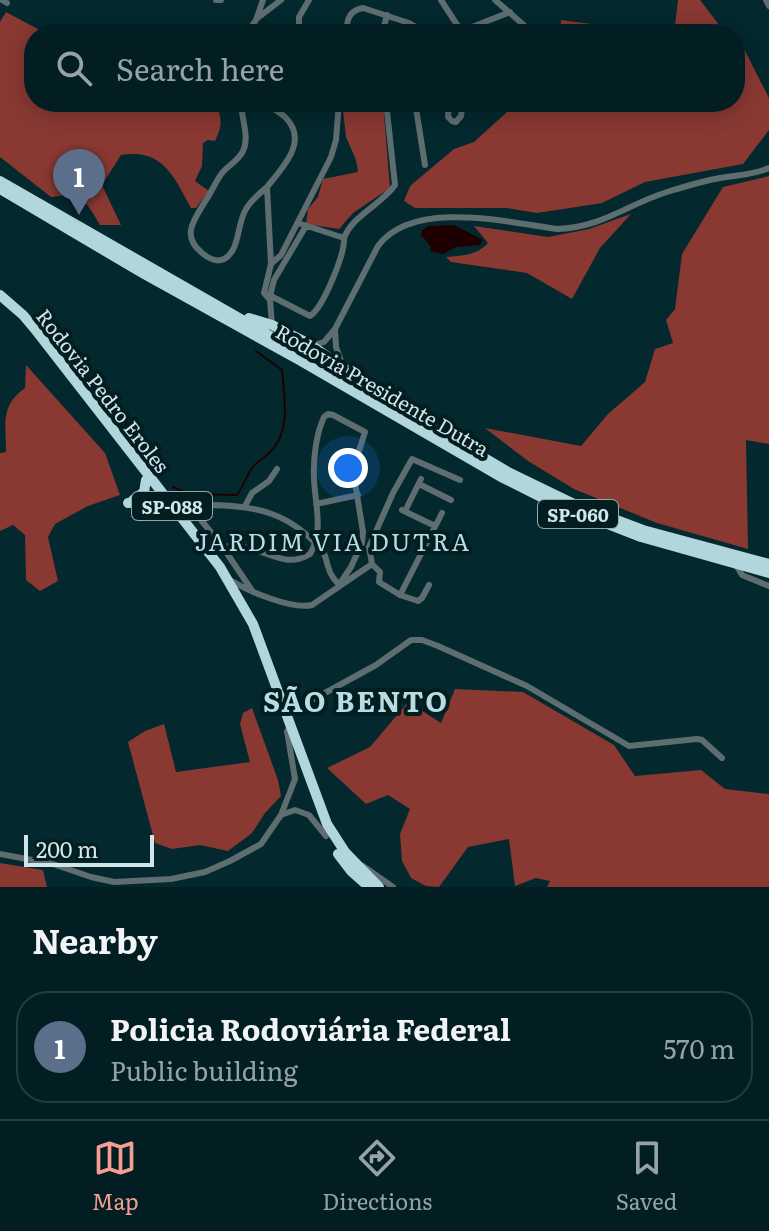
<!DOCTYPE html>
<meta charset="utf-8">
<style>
:root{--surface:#021e22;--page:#0c272a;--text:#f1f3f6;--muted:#96a2a5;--line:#233c40;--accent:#f59c93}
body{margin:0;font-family:Literata,serif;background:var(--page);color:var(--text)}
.scale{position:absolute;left:24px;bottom:20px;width:130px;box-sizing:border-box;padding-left:8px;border:4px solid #d2e5e8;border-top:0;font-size:22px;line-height:28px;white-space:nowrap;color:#d2e5e8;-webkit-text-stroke:6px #031d21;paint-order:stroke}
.you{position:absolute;left:348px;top:468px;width:28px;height:28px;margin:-20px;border:6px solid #fff;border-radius:50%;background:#1a73e8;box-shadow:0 0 0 12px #1a73e833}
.badge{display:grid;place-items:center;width:52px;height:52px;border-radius:50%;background:var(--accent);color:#fff;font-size:26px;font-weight:700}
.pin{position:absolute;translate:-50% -66px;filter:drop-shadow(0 2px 4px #0008)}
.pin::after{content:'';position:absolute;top:42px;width:28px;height:24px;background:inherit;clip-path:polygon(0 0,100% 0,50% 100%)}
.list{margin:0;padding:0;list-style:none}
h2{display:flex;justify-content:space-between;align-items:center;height:104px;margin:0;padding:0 32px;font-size:34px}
h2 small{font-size:26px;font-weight:400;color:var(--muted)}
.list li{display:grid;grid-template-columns:52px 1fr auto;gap:24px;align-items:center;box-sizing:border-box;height:112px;margin:0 16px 16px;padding:0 16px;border:2px solid var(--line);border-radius:32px}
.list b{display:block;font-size:30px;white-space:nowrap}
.list p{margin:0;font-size:26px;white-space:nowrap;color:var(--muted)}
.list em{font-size:26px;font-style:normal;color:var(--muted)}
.icon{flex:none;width:44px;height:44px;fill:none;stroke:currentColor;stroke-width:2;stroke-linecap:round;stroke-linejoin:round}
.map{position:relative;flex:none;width:769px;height:887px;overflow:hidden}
.search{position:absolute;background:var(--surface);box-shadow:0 4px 20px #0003;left:24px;right:24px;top:24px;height:88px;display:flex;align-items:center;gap:20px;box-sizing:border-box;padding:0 28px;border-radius:32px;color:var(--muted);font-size:30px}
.sheet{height:232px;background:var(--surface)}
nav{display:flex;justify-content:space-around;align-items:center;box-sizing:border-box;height:112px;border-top:2px solid var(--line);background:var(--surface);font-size:22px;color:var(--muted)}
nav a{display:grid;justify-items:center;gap:4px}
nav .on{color:var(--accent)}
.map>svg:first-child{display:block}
.forest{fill:#893832}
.water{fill:#1e0000}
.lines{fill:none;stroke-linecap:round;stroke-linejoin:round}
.stream{stroke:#1e0000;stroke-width:2}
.minor{stroke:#5e6d70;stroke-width:6}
.highway{stroke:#b1d7dd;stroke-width:10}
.labels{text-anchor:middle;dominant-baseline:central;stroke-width:8;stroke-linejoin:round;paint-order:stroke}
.shield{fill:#031d21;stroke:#94a9ac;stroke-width:2}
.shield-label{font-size:18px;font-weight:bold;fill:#d2e5e8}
.street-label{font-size:20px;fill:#d2e5e8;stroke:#031d21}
.quarter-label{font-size:24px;letter-spacing:2px;fill:#b7dde3;stroke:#031d21}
.district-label{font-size:28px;font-weight:bold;letter-spacing:2px;fill:#b7dde3;stroke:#031d21}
</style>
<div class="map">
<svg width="769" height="887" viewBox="0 0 769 887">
<rect width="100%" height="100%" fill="#03282d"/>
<path class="forest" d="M678 0H700L726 34H674Z
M6 12 47 34H34V102H215C222 119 223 124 215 141L208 140 203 143 202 166 195 181 209 191 196 208H191C174 177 163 148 121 155L102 185 121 225H100C87 202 81 191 51 197L0 157V22Z
M561 20 621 28 647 34H560Z
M735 37H738L769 98V130L743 164 645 182 602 203 537 213 507 208H415L404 201 410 186 454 149 474 142 518 102H735Z
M342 102H383L390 188 353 213 339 229 306 224 308 209 318 197 323 179 358 172 356 160 346 137Z
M769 176V444L746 440 748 549 657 523 574 489 528 461 485 428 581 446 608 414 645 382 655 349 673 343 666 320 675 309 682 254 723 187Z
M631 214 600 248 572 299 527 273 451 262 446 257C460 256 478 255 488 243L474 226 548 237 589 229Z
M26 365 105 453 120 495 88 506 55 524 48 537 58 581 40 591 26 580 25 535 13 525 0 531V453L6 452C6 423 0 406 25 388Z
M455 689 523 692 614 745 635 776 701 770 725 789 769 794V887H547L550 881 536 878 515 886 509 839 468 847 439 887 426 886 411 878 402 861 400 834 410 809 388 795 366 804 327 768 370 747 408 702 441 723Z
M252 708 278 780 281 796 265 813 252 833 228 851 200 845 172 849 155 843 128 742 145 731 164 724 176 772 250 762 240 724 243 713Z
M0 863 43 870 47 887H0Z"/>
<path class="water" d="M454 225 483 240 480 245 456 247 443 254 430 251 431 247 424 238 421 237 422 230 429 226Z"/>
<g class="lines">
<path class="stream" d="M173 487 189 494 237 495C244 486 246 475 253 467 258 460 267 457 272 450 291 429 284 396 282 370L256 351"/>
<path class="minor" d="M2 0 7 3
M216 0H221
M441 0 463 34
M495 0 534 34
M766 0 769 6
M259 17 281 0
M462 31 510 12
M246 34 256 20 263 0
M299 34V17L309 0
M346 34C347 20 348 11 363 8L409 23 428 34
M382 34 387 15
M241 102C241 117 250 137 243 151 239 160 229 165 222 173 216 181 212 191 206 200 195 219 180 235 202 253 208 258 216 263 224 259 240 251 237 223 246 209 251 200 260 193 267 187
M266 102C272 109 280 112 286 118 309 142 282 168 267 187L271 264 264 293 270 300 272 325
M415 102 425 165
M449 102 448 117 452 121 456 122 461 116 463 102
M344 238C353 215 381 205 395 185L386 102
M271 264 281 255 331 157 336 140 339 102
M267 294 310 316C323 308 345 254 344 238L298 223
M270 296 274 280 306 226
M335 329 336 347 342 364
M314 345 324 342 335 329 378 246C413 199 507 222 557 229 601 228 628 204 667 192 683 187 699 182 715 179 734 175 751 176 769 168
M419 484 451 500
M316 504 358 495
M245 506 252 493 269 481 277 469
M402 510 435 526
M405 511 421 479
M222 546C231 546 239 546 248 548 271 553 288 568 310 554 324 531 315 504 314 479 313 460 316 434 324 417L328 414 333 415 365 432 353 470 363 532 362 543 351 567 339 585
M735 563 742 575 769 586
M372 564 380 572 379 582 400 595 418 601 422 598 429 585
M230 580C248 591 292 610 312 605L372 564 369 547 393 493 412 459 460 480
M253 592 222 546 201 520 199 512 206 505C254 505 291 512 323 552 327 558 326 563 329 569 330 575 335 580 339 585
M400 595 442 513
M287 716 294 707 314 699 376 665 411 640H422L438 646 527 686 629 746 697 739 702 740 722 758
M281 815 295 810 309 815 326 836
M0 854 53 864 91 877 114 882 171 879 205 872 230 861 261 844 281 815 295 779 287 731
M363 866 393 887"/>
<path class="highway" d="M0 181 286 345
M0 189 144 274 299 360 501 477 549 501 641 537 769 573
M0 295 23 315 34 328 220 567 253 624 327 824 345 852 379 887
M249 318 272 325 311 345 374 389
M324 367 398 407 508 472 574 504 643 530 769 564
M133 500 144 492 146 480
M128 503 152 500 164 501
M338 854 351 871 369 887"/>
</g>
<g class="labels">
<g class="shield">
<rect x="132" y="492" width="80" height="28" rx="6"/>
<rect x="538" y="500" width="80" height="28" rx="6"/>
</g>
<g class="shield-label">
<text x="172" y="506">SP-088</text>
<text x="578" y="514">SP-060</text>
</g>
<g class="street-label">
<text transform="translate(383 389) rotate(30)">Rodovia Presidente Dutra</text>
<text transform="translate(104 390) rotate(52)">Rodovia Pedro Eroles</text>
</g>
<g class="quarter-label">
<text x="333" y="540">JARDIM VIA DUTRA</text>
</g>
<g class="district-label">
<text x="356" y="700">SÃO BENTO</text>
</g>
</g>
</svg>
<div class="scale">200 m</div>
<div class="you"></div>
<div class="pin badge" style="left:79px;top:215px;background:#5c6f8a">1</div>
<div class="search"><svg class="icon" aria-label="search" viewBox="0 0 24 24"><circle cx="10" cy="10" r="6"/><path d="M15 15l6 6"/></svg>Search here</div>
</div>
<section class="sheet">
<h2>Nearby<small></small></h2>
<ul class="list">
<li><span class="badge" style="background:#5c6f8a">1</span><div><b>Policia Rodoviária Federal</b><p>Public building</p></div><em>570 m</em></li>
</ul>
</section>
<nav>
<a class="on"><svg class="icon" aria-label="map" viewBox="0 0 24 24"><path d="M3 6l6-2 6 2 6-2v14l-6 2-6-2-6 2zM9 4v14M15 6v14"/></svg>Map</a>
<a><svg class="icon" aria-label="directions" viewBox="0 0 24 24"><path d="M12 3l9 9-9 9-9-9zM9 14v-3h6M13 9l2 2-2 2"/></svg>Directions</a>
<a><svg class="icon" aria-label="saved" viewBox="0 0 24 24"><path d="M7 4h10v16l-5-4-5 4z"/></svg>Saved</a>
</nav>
